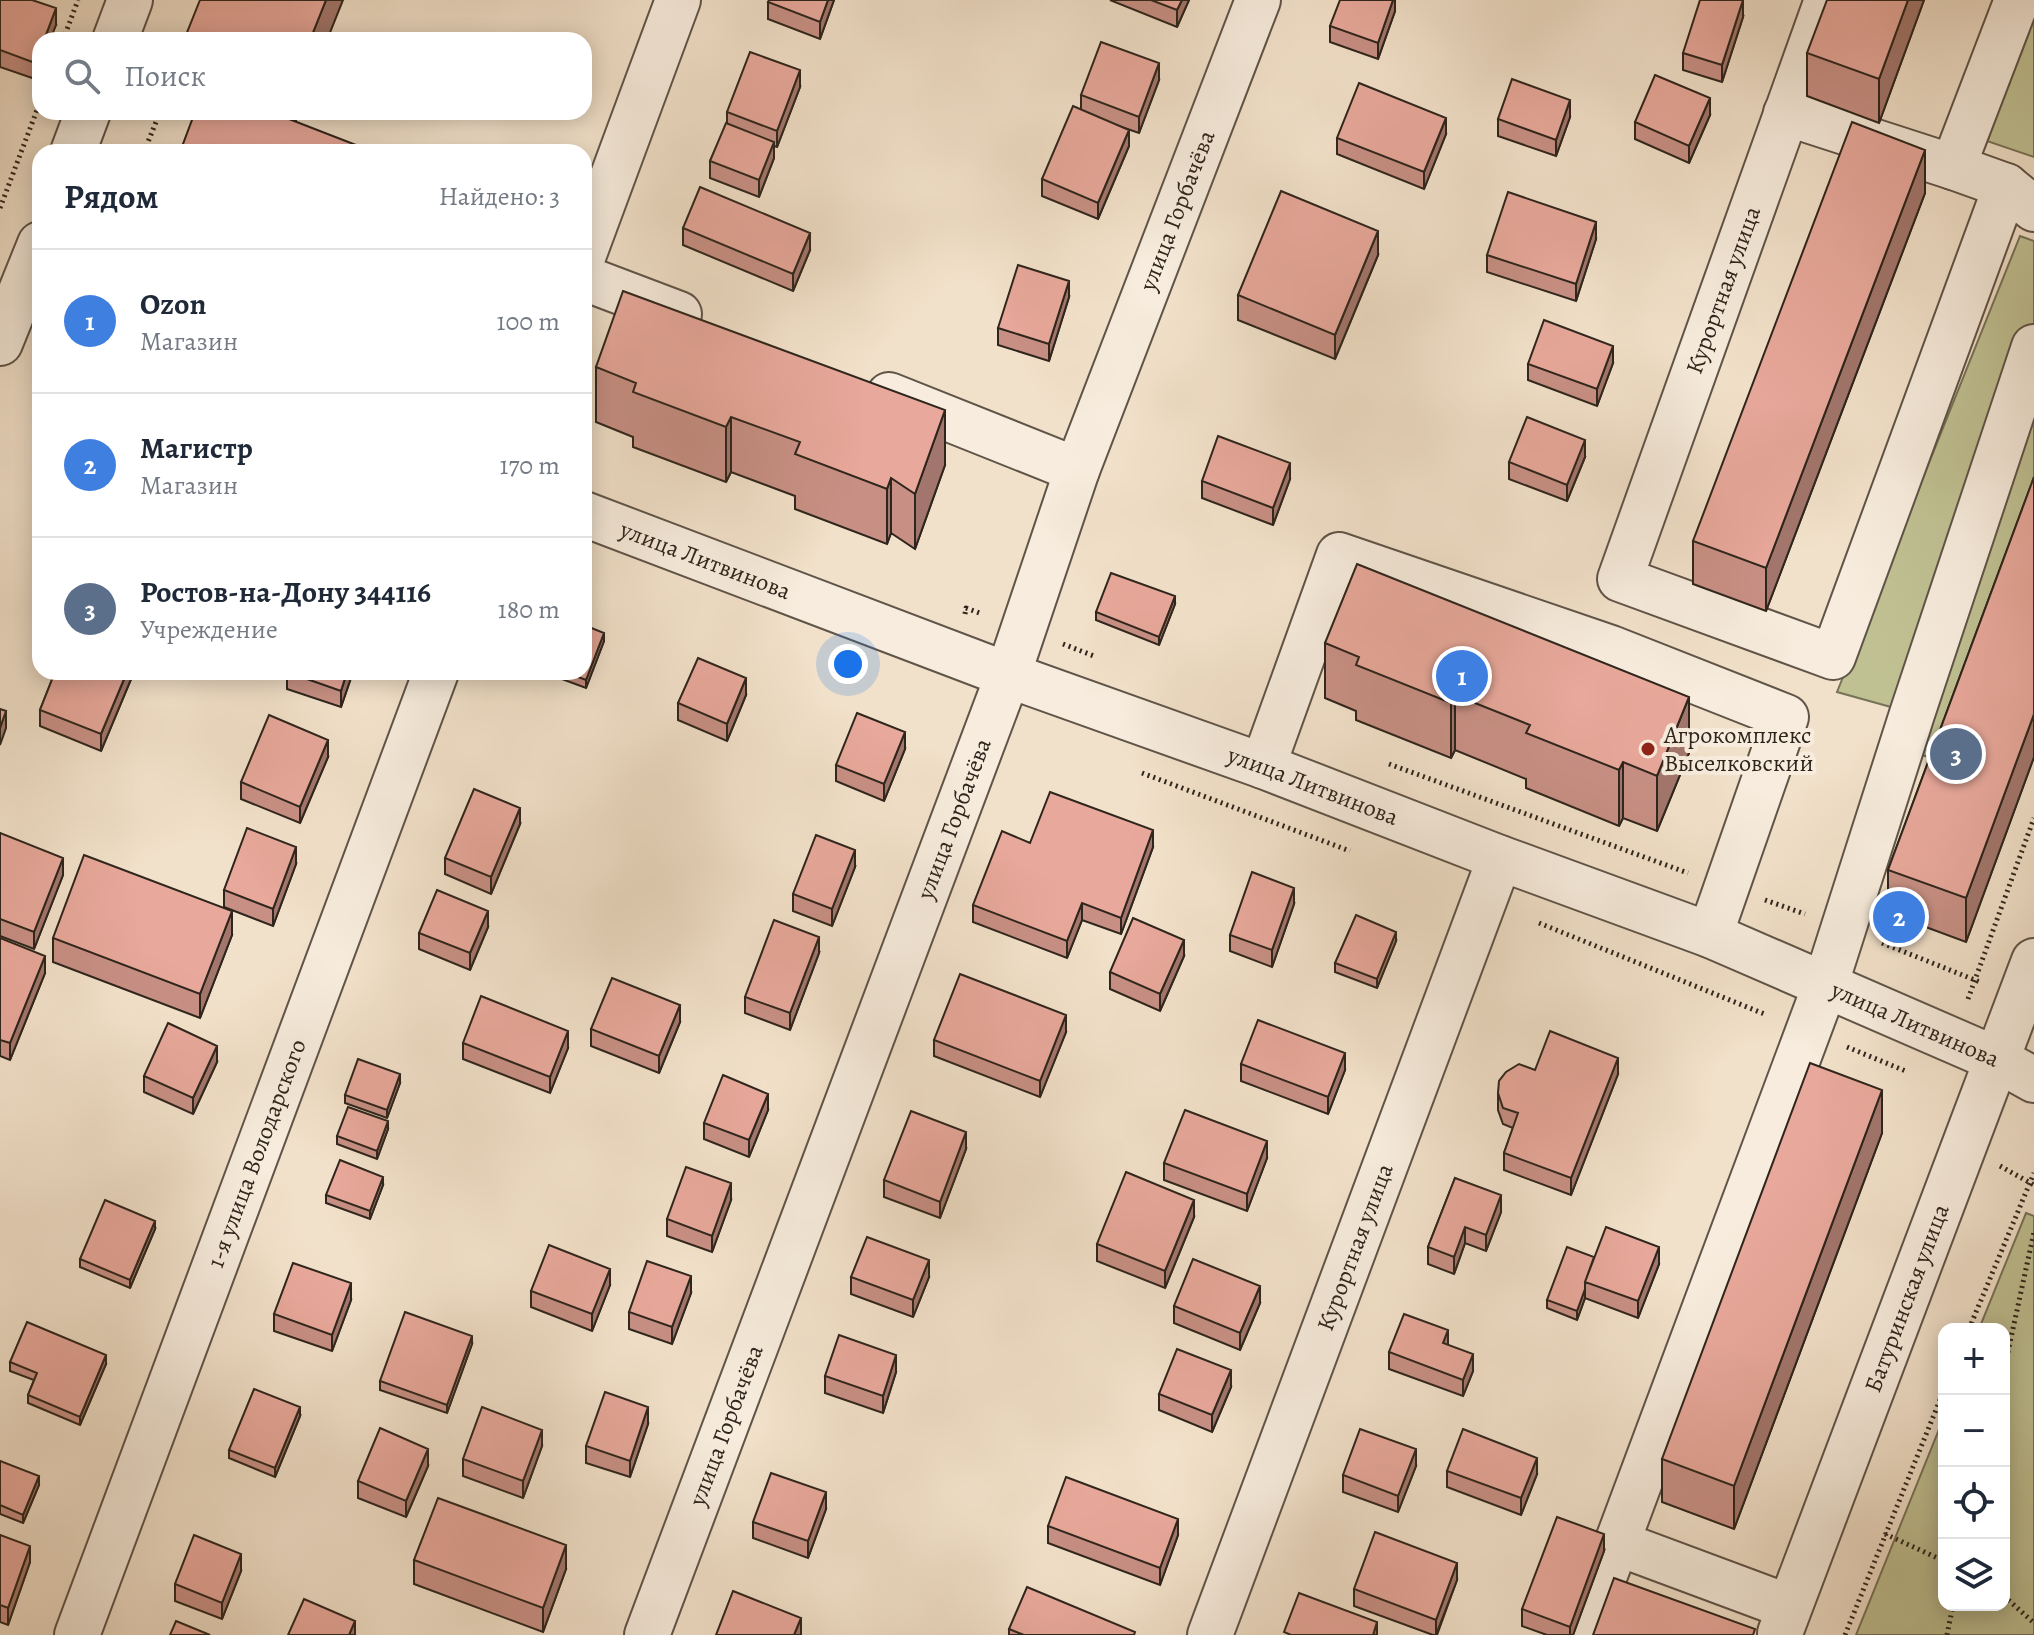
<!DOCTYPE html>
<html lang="ru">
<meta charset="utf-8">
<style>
:root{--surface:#fff;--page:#f6f6f7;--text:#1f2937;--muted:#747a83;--line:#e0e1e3;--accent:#0f766e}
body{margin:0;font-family:Alegreya,serif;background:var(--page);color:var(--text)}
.controls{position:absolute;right:24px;bottom:24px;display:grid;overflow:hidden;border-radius:16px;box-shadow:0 4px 20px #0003}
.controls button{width:72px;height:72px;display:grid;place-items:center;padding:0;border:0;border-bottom:2px solid var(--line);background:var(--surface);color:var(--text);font:40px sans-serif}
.you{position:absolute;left:848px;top:664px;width:28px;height:28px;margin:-20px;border:6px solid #fff;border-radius:50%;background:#1a73e8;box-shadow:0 0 0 12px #1a73e833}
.badge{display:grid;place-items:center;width:52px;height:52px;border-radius:50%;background:var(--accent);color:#fff;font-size:26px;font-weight:700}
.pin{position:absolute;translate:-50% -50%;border:4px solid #fff;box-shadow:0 2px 8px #0006}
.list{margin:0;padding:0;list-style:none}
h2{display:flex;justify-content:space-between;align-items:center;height:104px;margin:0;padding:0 32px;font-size:34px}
h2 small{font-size:26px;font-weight:400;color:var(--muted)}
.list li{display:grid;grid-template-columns:52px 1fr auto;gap:24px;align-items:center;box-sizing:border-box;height:144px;padding:0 32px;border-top:2px solid var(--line)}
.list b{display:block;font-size:30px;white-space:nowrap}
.list p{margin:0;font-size:26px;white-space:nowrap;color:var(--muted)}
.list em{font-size:26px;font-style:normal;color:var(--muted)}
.icon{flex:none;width:44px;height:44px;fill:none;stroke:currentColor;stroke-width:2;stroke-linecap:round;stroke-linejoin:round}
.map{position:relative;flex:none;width:2034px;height:1635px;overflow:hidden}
.search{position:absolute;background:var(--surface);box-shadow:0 4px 20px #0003;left:32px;top:32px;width:560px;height:88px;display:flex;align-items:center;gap:20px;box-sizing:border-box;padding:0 28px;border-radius:24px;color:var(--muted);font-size:30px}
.panel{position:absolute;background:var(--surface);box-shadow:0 4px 20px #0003;left:32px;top:144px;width:560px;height:536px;border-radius:24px}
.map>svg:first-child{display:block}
.green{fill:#c0c193;stroke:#777358;stroke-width:2}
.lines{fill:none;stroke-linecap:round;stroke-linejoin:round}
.minor-casing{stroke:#5f5448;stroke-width:48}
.path{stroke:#2e251c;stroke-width:5;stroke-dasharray:2 4;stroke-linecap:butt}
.minor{stroke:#f7ecdd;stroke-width:44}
.wall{fill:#c89085;stroke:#2e251c;stroke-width:2}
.shaded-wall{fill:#a2766c;stroke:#2e251c;stroke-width:2}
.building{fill:#e8a89b;stroke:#2e251c;stroke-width:2}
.poi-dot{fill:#8f2418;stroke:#f7ecdd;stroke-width:3}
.labels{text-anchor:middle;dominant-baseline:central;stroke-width:8;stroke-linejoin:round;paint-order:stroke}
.street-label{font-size:24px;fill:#2e251c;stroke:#f7ecdd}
.poi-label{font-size:24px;fill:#2e251c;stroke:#f7ecdd;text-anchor:start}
</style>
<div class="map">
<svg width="2034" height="1635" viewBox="0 0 2034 1635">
<rect width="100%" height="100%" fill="#f2e1ca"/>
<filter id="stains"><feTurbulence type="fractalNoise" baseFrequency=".0025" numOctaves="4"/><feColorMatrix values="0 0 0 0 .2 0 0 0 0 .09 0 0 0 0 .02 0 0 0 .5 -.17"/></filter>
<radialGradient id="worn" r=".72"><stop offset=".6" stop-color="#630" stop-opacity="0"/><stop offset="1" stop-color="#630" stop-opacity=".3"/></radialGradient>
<path class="green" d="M2034 0V157L1975 137Z
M2020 236 2034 241V535L1946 762 1905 750 1916 714 1837 692Z
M2026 1213 2034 1216V1635H1856L1944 1417V1605H2004V1329H1979Z"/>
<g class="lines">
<g class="minor-casing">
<g id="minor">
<path d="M1827 0 1620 579 1833 657 2006 186"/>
<path d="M115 40 130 0"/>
<path d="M1786 113 1953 167 2006 186 2034 209"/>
<path d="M73 152 88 112"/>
<path d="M1953 167 2017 0"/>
<path d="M584 254 678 0"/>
<path d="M584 278 679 314"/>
<path d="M0 343 40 244"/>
<path d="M889 395 1077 470"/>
<path id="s1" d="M584 514 1008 675 1263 766 1500 858 1710 935 1998 1060 2034 1080"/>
<path d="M1263 766 1339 555 1611 648 1786 717 1710 935"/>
<path d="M1789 1607 1617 1543 1825 986 1912 714 2034 347"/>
<path id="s2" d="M1780 1633 2034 961"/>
<path id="s3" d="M77 1635 436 672"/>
<path id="s4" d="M647 1635 1008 675 1077 470 1258 0"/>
<path id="s5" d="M1210 1635 1500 858"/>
<path d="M1582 1635 1617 1543"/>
</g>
</g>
<path class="path" d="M63 40 78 0
M144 152 160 112
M0 208 40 102
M965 614 966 608 982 614
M1063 644 1094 656
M1389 764 1688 873
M1142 773 1350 851
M1765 900 1805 914
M1539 923 1767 1015
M1882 943 1980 982
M1968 999 2034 818
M1847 1047 1908 1072
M2000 1166 2034 1185
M1969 1329 2034 1173
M2004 1370 2034 1232
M1885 1534 1944 1561
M2004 1596 2034 1623
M1845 1635 1944 1390
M1947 1635 1953 1605"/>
<use href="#minor" class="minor"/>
</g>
<path class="wall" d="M0 0 56 25 40 40V66L35 79 0 67Z
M834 0 820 39 768 19V2Z
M1110 0H1189L1177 27Z
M1395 0V11L1378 59 1330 42V26Z
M1924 0 1879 123 1807 96V53Z
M1743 17 1722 82 1683 70V53Z
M1159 80 1139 133 1119 126 1129 146 1098 219 1042 196V179L1081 110V95Z
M800 87 777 147 774 146V158L759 197 710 178V161L727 124V112Z
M195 112H299L295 122Z
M1710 115 1689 163 1635 139V122Z
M1570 117 1556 156 1498 136V119Z
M1446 134 1424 189 1337 154V138Z
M1925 193 1766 611 1693 584V541Z
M683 228 810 250 793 291 683 245Z
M1596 239 1576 301 1487 272V255Z
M1378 255 1335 359 1238 320V295Z
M1069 297 1049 361 998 345V328Z
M1613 363 1597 406 1528 380V364Z
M596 367 945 465 915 549 891 533 887 544 795 509V496L731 472 726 482 633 447V437L596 422Z
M1585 457 1567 501 1509 479V462Z
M2034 477V757L1966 942 1888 913V870Z
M1290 479 1273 525 1202 498V481Z
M1175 604 1159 645 1096 620V612Z
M604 641 586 688 543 672H584Z
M1325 643 1689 753 1657 831 1623 818 1619 826 1526 788V779L1455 750 1451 758 1356 720V711L1325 698Z
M55 672H134L101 751 40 726V710Z
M287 672H353L341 707 287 689Z
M746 695 727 741 678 720V703Z
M905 749 884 801 836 781V765Z
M328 757 300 823 241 799V782Z
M520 824 491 894 445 874V858Z
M0 833 63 875 34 949 0 936Z
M1030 843 1153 847 1121 934 1082 920 1067 958 973 922V905Z
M296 864 273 926 224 907V890Z
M855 867 832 926 793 911V894Z
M1294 904 1272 967 1230 951V935Z
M488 927 470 970 419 949V933Z
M232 935 200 1018 53 962V938Z
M0 938 45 973 10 1060 0 1056Z
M1396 941 1377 988 1335 972V963Z
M819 953 790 1030 745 1013V997Z
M1184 956 1160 1011 1110 989V972Z
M680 1022 659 1073 591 1046V1029Z
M1066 1032 1040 1097 934 1056V1040Z
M463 1043 568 1048 550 1093 463 1059Z
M217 1062 193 1114 144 1092V1076Z
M1241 1064 1345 1070 1328 1114 1241 1081Z
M1535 1070 1618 1074 1571 1195 1504 1170V1153L1513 1128 1503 1124 1498 1110V1093Z
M400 1083 387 1118 345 1103V1095Z
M768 1110 749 1157 704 1139V1123Z
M388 1129 377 1159 337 1144V1136Z
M1882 1133 1734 1529 1662 1502V1459Z
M966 1149 940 1218 884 1197V1180Z
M1267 1158 1247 1211 1164 1180V1163Z
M1455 1178 1501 1212 1486 1251 1465 1243 1454 1274 1428 1264V1247Z
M383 1185 370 1219 326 1203V1195Z
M731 1200 712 1252 667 1236V1219Z
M1194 1217 1165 1288 1097 1261V1244Z
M155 1229 130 1288 80 1267V1259Z
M1594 1257 1659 1264 1638 1318 1585 1298 1577 1320 1547 1308V1300Z
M851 1277H929L913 1317 851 1294Z
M610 1285 592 1331 531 1307V1291Z
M691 1293 672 1344 629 1329V1312Z
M351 1300 332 1351 274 1331V1314Z
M1260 1303 1240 1350 1174 1323V1306Z
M472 1344 447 1413 380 1390V1381Z
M1448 1345 1473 1371 1463 1396 1389 1369V1352Z
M10 1362 106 1364 80 1425 28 1403V1395L34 1380 10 1371Z
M896 1372 883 1413 825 1393V1376Z
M1231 1387 1212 1432 1159 1410V1394Z
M300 1416 275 1477 229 1458V1450Z
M648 1424 630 1477 586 1463V1446Z
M542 1446 523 1498 463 1476V1459Z
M0 1461 39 1485 23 1523 0 1514Z
M428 1466 406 1517 358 1498V1481Z
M1416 1466 1398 1512 1343 1492V1475Z
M1447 1471 1537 1474 1521 1515 1447 1487Z
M826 1509 808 1558 753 1538V1522Z
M1048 1526 1178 1535 1160 1585 1048 1543Z
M0 1535 30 1562 8 1625 0 1622Z
M1604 1551 1573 1635H1547L1522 1626V1609Z
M414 1560 566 1569 543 1632 414 1584Z
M241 1571 222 1619 175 1601V1584Z
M1457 1580 1437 1635H1433L1354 1606V1589Z
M1009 1629 1135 1635H1009Z"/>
<path class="shaded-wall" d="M326 0H343L327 40H310Z
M828 0H834L820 39V22Z
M1182 0H1189L1177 27V10Z
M1393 0H1395V11L1378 59V43Z
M1743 0V17L1722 82V65Z
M1908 0H1924L1879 123V79Z
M56 8V25L50 40H44Z
M40 49V66L35 79V63Z
M1159 63V80L1139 133V117Z
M800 70V87L777 147V131Z
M1710 98V115L1689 163V146Z
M1570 100V117L1556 156V140Z
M287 112H299L287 143Z
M1446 118V134L1424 189V172Z
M1129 130V146L1098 219V203Z
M774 142V158L759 197V180Z
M1925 150V193L1766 611V568Z
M1596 222V239L1576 301V284Z
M1378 231V255L1335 359V335Z
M810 233V250L793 291V274Z
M1069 281V297L1049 361V344Z
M1613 346V363L1597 406V389Z
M945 410V465L915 549V494Z
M731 417V472L726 482V427Z
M1585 440V457L1567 501V485Z
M1290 463V479L1273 525V508Z
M891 478V533L887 544V489Z
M1175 596V604L1159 645V637Z
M604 633V641L586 688V680Z
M127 672H134L101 751V734Z
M347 672H353L341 707V691Z
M746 678V695L727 741V724Z
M1455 695V750L1451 758V703Z
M1689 697V753L1657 831V776Z
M6 711V728L0 745V728Z
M2034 714V757L1966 942V898Z
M905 732V749L884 801V784Z
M328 740V757L300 823V807Z
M1623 762V818L1619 826V770Z
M520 808V824L491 894V877Z
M1153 830V847L1121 934V918Z
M296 847V864L273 926V909Z
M855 850V867L832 926V909Z
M63 858V875L34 949V932Z
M1294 888V904L1272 967V950Z
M1082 903V920L1067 958V941Z
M232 911V935L200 1018V994Z
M488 911V927L470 970V953Z
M1396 932V941L1377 988V979Z
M819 937V953L790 1030V1013Z
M1184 940V956L1160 1011V994Z
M45 956V973L10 1060V1043Z
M680 1005V1022L659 1073V1056Z
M1066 1015V1032L1040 1097V1081Z
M568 1031V1048L550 1093V1077Z
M217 1046V1062L193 1114V1098Z
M1345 1053V1070L1328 1114V1097Z
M1618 1058V1074L1571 1195V1178Z
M400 1074V1083L387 1118V1110Z
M1882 1090V1133L1734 1529V1486Z
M768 1094V1110L749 1157V1140Z
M388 1121V1129L377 1159V1151Z
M966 1132V1149L940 1218V1202Z
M1267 1141V1158L1247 1211V1194Z
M383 1177V1185L370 1219V1211Z
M731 1183V1200L712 1252V1236Z
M1501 1195V1212L1486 1251V1235Z
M1194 1200V1217L1165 1288V1271Z
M155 1221V1229L130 1288V1280Z
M1465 1227V1243L1454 1274V1257Z
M1659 1247V1264L1638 1318V1301Z
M929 1260V1277L913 1317V1300Z
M610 1269V1285L592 1331V1314Z
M691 1276V1293L672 1344V1327Z
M351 1283V1300L332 1351V1335Z
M1260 1286V1303L1240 1350V1333Z
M1585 1289V1298L1577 1320V1311Z
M1448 1330V1347L1443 1343Z
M472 1336V1344L447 1413V1405Z
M1473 1354V1371L1463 1396V1380Z
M106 1355V1364L80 1425V1417Z
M896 1355V1372L883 1413V1396Z
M1231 1370V1387L1212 1432V1415Z
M300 1407V1416L275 1477V1468Z
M648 1407V1424L630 1477V1461Z
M542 1430V1446L523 1498V1481Z
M428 1449V1466L406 1517V1501Z
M1416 1449V1466L1398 1512V1496Z
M1537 1458V1474L1521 1515V1498Z
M39 1476V1485L23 1523V1515Z
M826 1492V1509L808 1558V1541Z
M1178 1519V1535L1160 1585V1568Z
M1604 1534V1551L1573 1635H1570V1627Z
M566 1545V1569L543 1632V1608Z
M30 1546V1562L8 1625V1608Z
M241 1554V1571L222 1619V1603Z
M1457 1563V1580L1436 1635V1620Z
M801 1618V1635H794Z
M355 1621V1635H349Z
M1377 1622V1635H1373Z"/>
<path class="building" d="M0 0H32L56 8 44 40H40V49L35 63 0 50Z
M200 0H326L310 40H184Z
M769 0H828L820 22 768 2Z
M1151 0H1182L1177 10Z
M1340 0H1393L1378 43 1330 26Z
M1700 0H1743L1722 65 1683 53Z
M1827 0H1908L1879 79 1807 53Z
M1101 42 1159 63 1139 117 1081 95Z
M750 52 800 70 777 131 727 112Z
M1655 75 1710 98 1689 146 1635 122Z
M1512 79 1570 100 1556 140 1498 119Z
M1359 83 1446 118 1424 172 1337 138Z
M1073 106 1129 130 1098 203 1042 179Z
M195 112H271L374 152H180Z
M1852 122 1925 150 1766 568 1693 541Z
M726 123 774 142 759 180 710 161Z
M700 187 810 233 793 274 683 228Z
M1281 191 1378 231 1335 335 1238 295Z
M1508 192 1596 222 1576 284 1487 255Z
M1018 265 1069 281 1049 344 998 328Z
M623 291 945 410 915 494 891 478 887 489 795 454 800 442 731 417 726 427 633 392 636 383 596 367Z
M1544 320 1613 346 1597 389 1528 364Z
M1527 417 1585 440 1567 485 1509 462Z
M1218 436 1290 463 1273 508 1202 481Z
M2034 477V714L1966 898 1888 870Z
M1357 564 1689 697 1657 776 1623 762 1619 770 1526 733 1530 725 1455 695 1451 703 1356 665 1359 657 1325 643Z
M1111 573 1175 596 1159 637 1096 612Z
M584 625 604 633 586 680 565 672H584Z
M698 658 746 678 727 724 678 703Z
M55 672H127L101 734 40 710Z
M287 672H347L341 691Z
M0 709 6 711 0 728Z
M857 713 905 732 884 784 836 765Z
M269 715 328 740 300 807 241 782Z
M474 789 520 808 491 877 445 858Z
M1050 792 1153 830 1121 918 1082 903 1067 941 973 905 1002 831 1030 843Z
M247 828 296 847 273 909 224 890Z
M0 833 63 858 34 932 0 919Z
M816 835 855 850 832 909 793 894Z
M84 855 232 911 200 994 53 938Z
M1252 872 1294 888 1272 950 1230 935Z
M437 890 488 911 470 953 419 933Z
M1356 915 1396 932 1377 979 1335 963Z
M1133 918 1184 940 1160 994 1110 972Z
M774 920 819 937 790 1013 745 997Z
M0 938 45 956 10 1043 0 1040Z
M960 974 1066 1015 1040 1081 934 1040Z
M612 978 680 1005 659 1056 591 1029Z
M481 996 568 1031 550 1077 463 1043Z
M1258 1020 1345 1053 1328 1097 1241 1064Z
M168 1023 217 1046 193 1098 144 1076Z
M1550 1031 1618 1058 1571 1178 1504 1153 1518 1113 1503 1108 1498 1093 1499 1081 1506 1072 1519 1064 1535 1070Z
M358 1059 400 1074 387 1110 345 1095Z
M1810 1063 1882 1090 1734 1486 1662 1459Z
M723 1075 768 1094 749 1140 704 1123Z
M348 1107 388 1121 377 1151 337 1136Z
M1185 1110 1267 1141 1247 1194 1164 1163Z
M911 1111 966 1132 940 1202 884 1180Z
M340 1160 383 1177 370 1211 326 1195Z
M686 1167 731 1183 712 1236 667 1219Z
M1126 1172 1194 1200 1165 1271 1097 1244Z
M1455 1178 1501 1195 1486 1235 1465 1227 1454 1257 1428 1247Z
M105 1200 155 1221 130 1280 80 1259Z
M1606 1227 1659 1247 1638 1301 1585 1282Z
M867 1237 929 1260 913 1300 851 1277Z
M549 1245 610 1269 592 1314 531 1291Z
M1567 1247 1594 1257 1585 1282V1289L1577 1311 1547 1300Z
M1193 1259 1260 1286 1240 1333 1174 1306Z
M647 1261 691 1276 672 1327 629 1312Z
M293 1263 351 1283 332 1335 274 1314Z
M405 1312 472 1336 447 1405 380 1381Z
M1404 1314 1448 1330 1443 1343 1473 1354 1463 1380 1389 1352Z
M27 1322 106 1355 80 1417 28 1395 37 1373 10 1362Z
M839 1335 896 1355 883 1396 825 1376Z
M1177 1349 1231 1370 1212 1415 1159 1394Z
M254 1389 300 1407 275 1468 229 1450Z
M605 1392 648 1407 630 1461 586 1446Z
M482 1407 542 1430 523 1481 463 1459Z
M380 1428 428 1449 406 1501 358 1481Z
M1360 1429 1416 1449 1398 1496 1343 1475Z
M1463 1429 1537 1458 1521 1498 1447 1471Z
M0 1461 39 1476 23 1515 0 1505Z
M771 1473 826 1492 808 1541 753 1522Z
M1066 1477 1178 1519 1160 1568 1048 1526Z
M438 1498 566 1545 543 1608 414 1560Z
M1557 1517 1604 1534 1570 1627 1522 1609Z
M1375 1532 1457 1563 1436 1620 1354 1589Z
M0 1535 30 1546 8 1608 0 1605Z
M194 1535 241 1554 222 1603 175 1584Z
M1614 1578 1755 1629 1753 1635H1593Z
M1027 1587 1135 1632 1134 1635H1024L1009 1629Z
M733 1591 801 1618 794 1635H716Z
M1299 1593 1377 1622 1373 1635H1291L1284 1632Z
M304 1599 355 1621 349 1635H288Z
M176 1621 210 1635H170Z"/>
<circle class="poi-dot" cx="1648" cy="749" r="8"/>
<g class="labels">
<g class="street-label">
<text stroke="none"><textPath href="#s4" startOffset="1520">улица Горбачёва</textPath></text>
<text transform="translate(1723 290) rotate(-70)">Курортная улица</text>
<text stroke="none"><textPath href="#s1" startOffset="130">улица Литвинова</textPath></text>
<text stroke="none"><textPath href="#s1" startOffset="778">улица Литвинова</textPath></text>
<text stroke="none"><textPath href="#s4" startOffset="872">улица Горбачёва</textPath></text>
<text stroke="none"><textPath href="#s1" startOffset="1426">улица Литвинова</textPath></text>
<text stroke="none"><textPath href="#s3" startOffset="514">1-я улица Володарского</textPath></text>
<text stroke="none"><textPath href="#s5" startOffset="414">Курортная улица</textPath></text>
<text stroke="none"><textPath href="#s2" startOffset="358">Батуринская улица</textPath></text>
<text stroke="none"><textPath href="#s4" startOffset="224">улица Горбачёва</textPath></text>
</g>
<g class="poi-label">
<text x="1664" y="735">Агрокомплекс<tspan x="1664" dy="28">Выселковский</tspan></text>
</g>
</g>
<rect width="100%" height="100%" filter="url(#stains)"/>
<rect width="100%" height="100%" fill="url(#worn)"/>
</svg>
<div class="controls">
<button>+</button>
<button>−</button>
<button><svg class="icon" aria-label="locate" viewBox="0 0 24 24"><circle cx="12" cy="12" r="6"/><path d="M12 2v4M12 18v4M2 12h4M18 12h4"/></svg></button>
<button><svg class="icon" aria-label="layers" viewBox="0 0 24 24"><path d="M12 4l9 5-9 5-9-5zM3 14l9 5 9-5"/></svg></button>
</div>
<div class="you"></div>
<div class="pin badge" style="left:1462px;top:676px;background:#3f7fe0">1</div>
<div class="pin badge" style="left:1899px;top:917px;background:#3f7fe0">2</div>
<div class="pin badge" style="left:1956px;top:754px;background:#5c6f8a">3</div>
<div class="search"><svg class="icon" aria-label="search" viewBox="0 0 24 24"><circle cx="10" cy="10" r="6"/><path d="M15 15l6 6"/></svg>Поиск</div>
<section class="panel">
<h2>Рядом<small>Найдено: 3</small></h2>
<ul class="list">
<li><span class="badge" style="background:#3f7fe0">1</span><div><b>Ozon</b><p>Магазин</p></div><em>100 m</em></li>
<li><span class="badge" style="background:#3f7fe0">2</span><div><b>Магистр</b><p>Магазин</p></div><em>170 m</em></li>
<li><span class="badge" style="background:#5c6f8a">3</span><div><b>Ростов-на-Дону 344116</b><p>Учреждение</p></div><em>180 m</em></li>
</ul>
</section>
</div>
